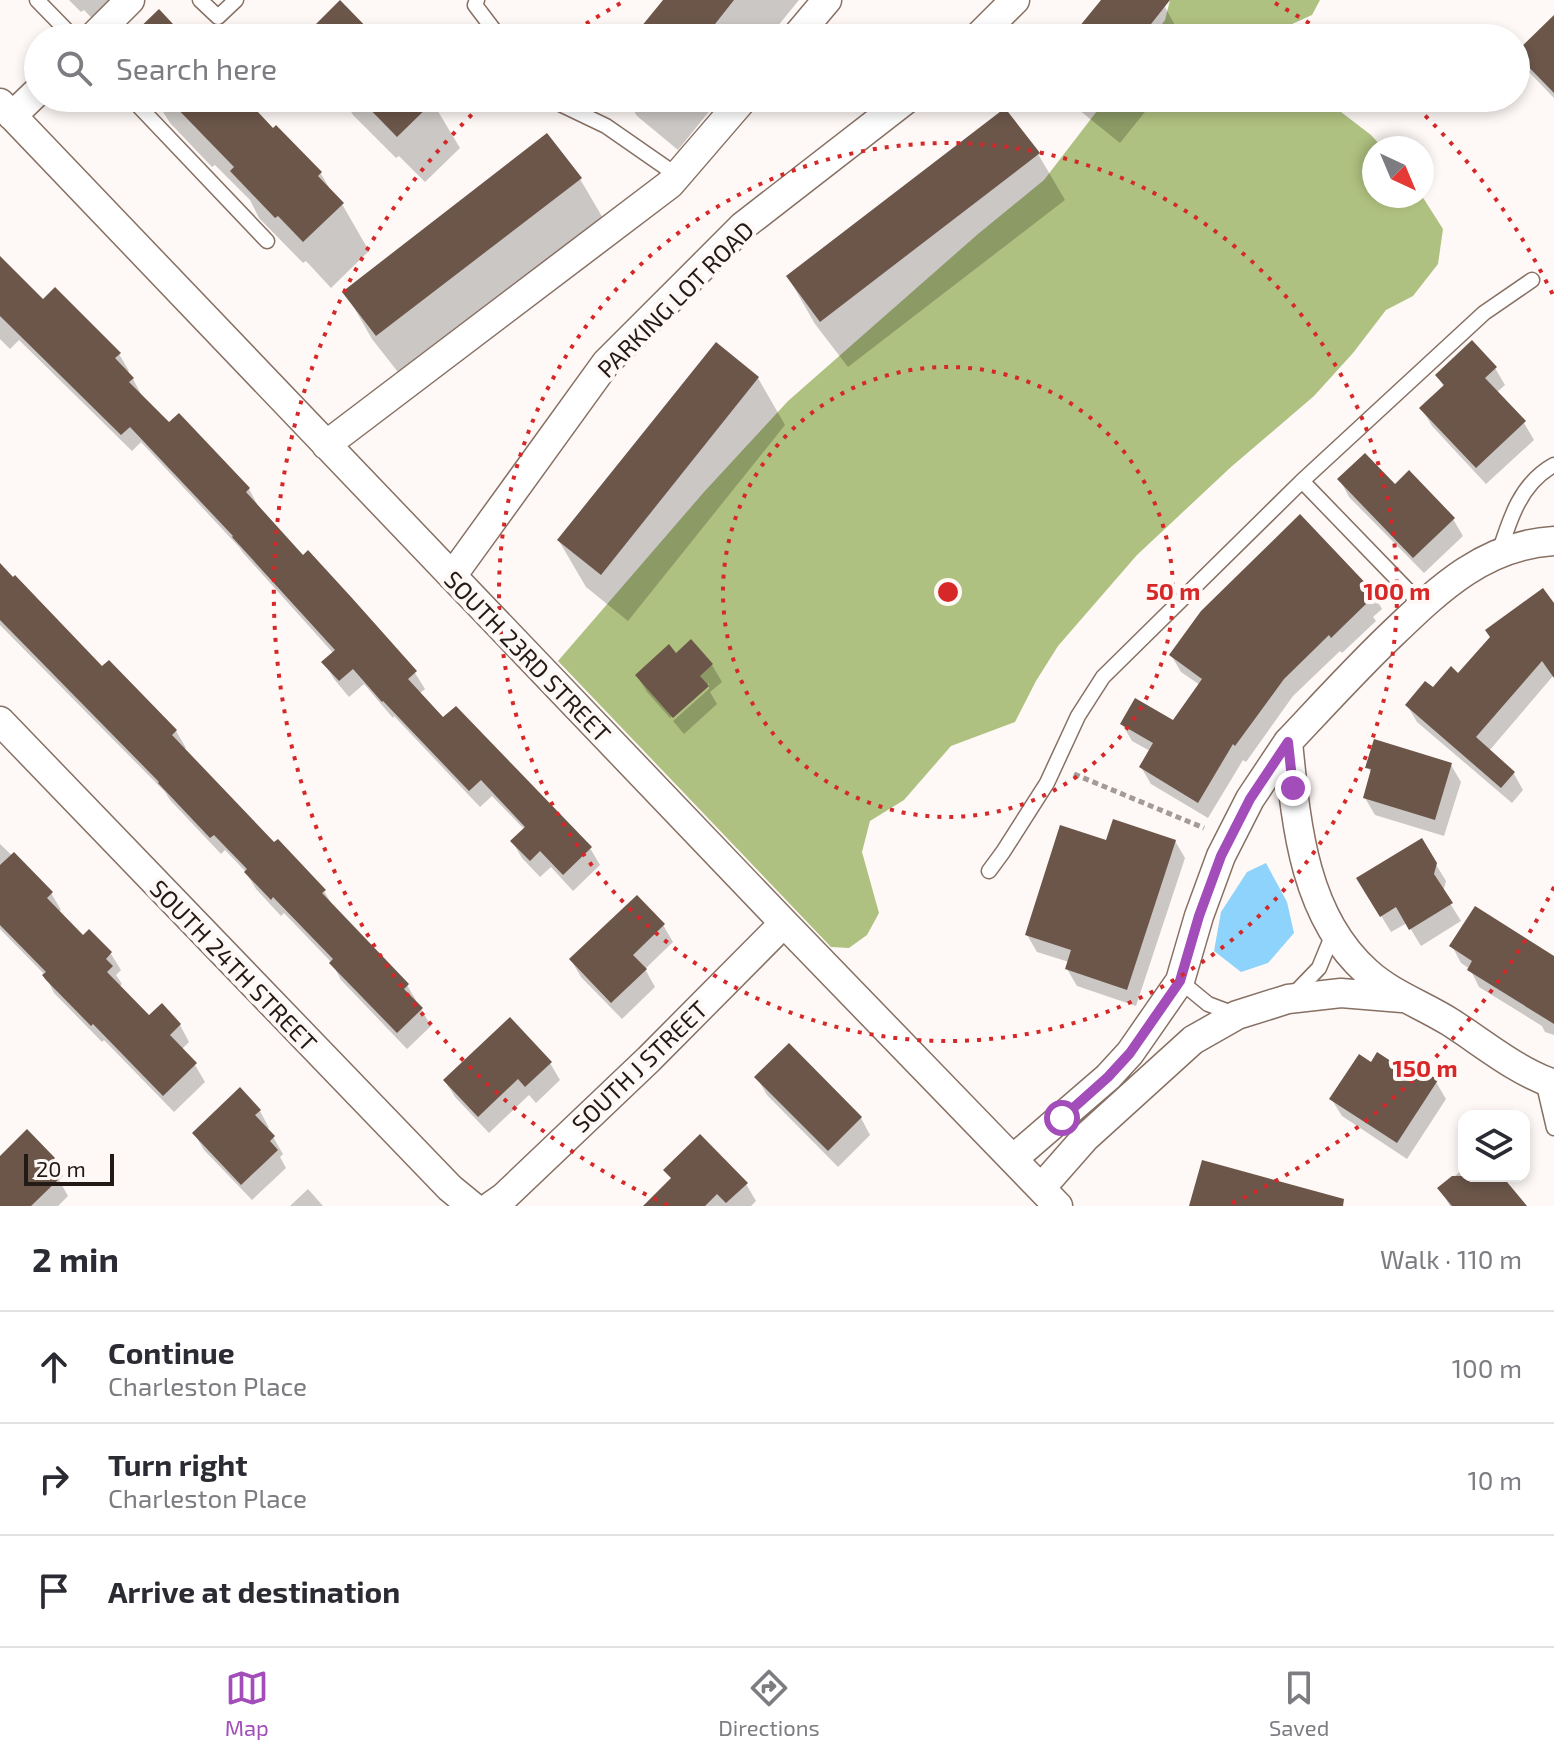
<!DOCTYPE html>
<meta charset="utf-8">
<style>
:root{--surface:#fff;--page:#f7f7f7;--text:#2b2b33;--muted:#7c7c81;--line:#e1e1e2;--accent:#a34dba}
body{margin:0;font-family:"Exo 2",sans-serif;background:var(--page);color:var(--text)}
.controls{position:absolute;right:24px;bottom:24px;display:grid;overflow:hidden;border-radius:16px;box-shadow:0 4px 12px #0003}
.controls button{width:72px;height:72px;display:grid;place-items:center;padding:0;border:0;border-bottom:2px solid var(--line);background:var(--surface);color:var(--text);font:40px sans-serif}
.compass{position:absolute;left:1362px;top:136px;width:72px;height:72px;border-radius:50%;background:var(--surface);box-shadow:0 4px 12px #0003;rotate:136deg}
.scale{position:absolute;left:24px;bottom:20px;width:90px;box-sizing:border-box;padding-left:8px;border:4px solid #231a15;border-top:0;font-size:22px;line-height:28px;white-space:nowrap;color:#231a15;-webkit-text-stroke:6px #fef9f6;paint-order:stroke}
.stop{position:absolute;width:24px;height:24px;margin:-18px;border:6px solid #a34dba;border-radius:50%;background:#fff}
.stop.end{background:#a34dba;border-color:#fff;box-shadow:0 2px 8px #0008}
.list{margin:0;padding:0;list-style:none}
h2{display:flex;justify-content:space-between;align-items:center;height:104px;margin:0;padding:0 32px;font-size:34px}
h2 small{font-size:26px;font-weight:400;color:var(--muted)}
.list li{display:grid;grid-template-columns:52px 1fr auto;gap:24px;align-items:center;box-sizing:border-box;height:112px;padding:0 32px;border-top:2px solid var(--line)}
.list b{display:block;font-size:30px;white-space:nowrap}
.list p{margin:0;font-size:26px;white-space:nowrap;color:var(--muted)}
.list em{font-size:26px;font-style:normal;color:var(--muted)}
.icon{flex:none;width:44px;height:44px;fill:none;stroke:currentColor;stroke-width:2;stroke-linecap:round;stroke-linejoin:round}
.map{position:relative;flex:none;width:1554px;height:1206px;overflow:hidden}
.search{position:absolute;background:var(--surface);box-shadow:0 4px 12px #0003;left:24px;right:24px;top:24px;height:88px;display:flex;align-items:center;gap:20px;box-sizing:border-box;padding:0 28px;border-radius:44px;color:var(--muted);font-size:30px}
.sheet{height:440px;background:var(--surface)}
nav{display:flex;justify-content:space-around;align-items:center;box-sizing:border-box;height:112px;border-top:2px solid var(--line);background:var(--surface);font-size:22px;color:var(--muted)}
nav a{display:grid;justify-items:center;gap:4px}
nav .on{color:var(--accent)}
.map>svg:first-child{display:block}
.forest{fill:#afc180}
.water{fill:#8dd3fb}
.shadow{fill:#0003}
.building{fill:#6c564a}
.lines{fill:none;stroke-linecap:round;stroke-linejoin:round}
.lane-casing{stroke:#877064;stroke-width:17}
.street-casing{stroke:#877064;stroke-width:31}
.path{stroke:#a29b97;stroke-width:5;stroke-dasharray:6 4;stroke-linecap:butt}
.lane{stroke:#fff;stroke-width:14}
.street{stroke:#fff;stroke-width:28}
.route{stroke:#a34dba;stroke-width:10}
.ring{fill:none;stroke:#d62828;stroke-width:4;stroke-dasharray:4 8}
.labels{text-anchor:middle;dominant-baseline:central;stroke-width:8;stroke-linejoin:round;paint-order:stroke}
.street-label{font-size:24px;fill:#231a15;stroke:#fef9f6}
.centre{fill:#d62828;stroke:#fef9f6;stroke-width:4}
.ring-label{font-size:24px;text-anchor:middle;font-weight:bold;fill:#d62828;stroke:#fef9f6;stroke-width:8;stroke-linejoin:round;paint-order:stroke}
</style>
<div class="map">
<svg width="1554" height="1206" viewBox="0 0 1554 1206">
<rect width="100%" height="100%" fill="#fef9f6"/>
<path class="forest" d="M1170 0H1320L1312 15 1270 34 1265 38H1152L1165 20Z
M1107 98H1305L1341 112 1371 135 1383 148H1374V196H1422L1443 229 1438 264 1413 296 1386 310 1353 353 1314 396 1231 467 1137 555 1058 646 1036 681 1015 722 951 746 904 800 870 821 862 852 879 913 867 935 849 948 831 947 558 661 704 492 788 401 978 234 1044 180Z"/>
<path class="water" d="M1266 863 1287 902 1294 933 1268 963 1241 972 1214 951 1221 912 1247 872Z"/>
<path class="shadow" d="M69 0H132L102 29 84 10 81 12Z
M665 0H799L768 38H635Z
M1103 0H1156L1165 7 1182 38H1073Z
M368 25 382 38H305L365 28Z
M1554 29V98L1527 70 1517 53Z
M152 98H242L273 130 276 127 321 174 333 194 342 204 369 251 331 288 306 261 303 263 259 218 250 200 215 165 212 167 170 123 160 107Z
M343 98H430L460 148 425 182 399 156 396 158 353 115Z
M626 98H720L678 150 637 116Z
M1072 98H1156L1120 143 1079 110Z
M1038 154 1065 200 848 367 815 324 788 277Z
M580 179 607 225 405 381 372 339 345 292Z
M0 259 43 302 119 354 129 371 127 373 133 379 142 396 169 425 249 489 258 506 303 558 308 553 415 673 425 689 419 694 443 720 590 848 600 865 573 891 551 867 540 877 522 858 512 841 525 830 492 796 480 807 394 716 393 718 364 684 349 697 334 679 324 662 334 654 244 554 239 547 141 442 132 451 19 340 10 349 0 339Z
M1495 368 1505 385 1496 393 1524 423 1534 440 1486 484 1432 426 1422 409 1444 387 1437 376Z
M758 378 785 425 628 621 586 587 559 541Z
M1340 480 1395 487 1453 519 1463 536 1424 573 1349 497Z
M0 566 102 669 109 663 176 731 186 748 183 750 274 845 324 891 334 908 407 985 431 1026 407 1049 341 980 332 963 284 913 281 916 256 889 245 871 225 850 221 854 170 800 165 792 0 625Z
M1372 592 1382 609 1373 617 1376 621 1342 653 1340 651 1293 696 1246 762 1243 760 1208 818 1151 784 1141 767 1150 751 1132 741 1122 724 1173 722 1200 685 1181 672 1171 655Z
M1554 607V678L1553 676 1489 751 1514 774 1523 790 1512 803 1417 722 1407 705 1459 676Z
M676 655 712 665 722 682 710 692 717 704 684 734 673 721 709 689V683L670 718 647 692 637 676Z
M1451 765 1461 782 1444 836 1375 815 1365 798 1372 774 1367 767Z
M1421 840 1446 881 1443 892 1461 921 1421 946 1407 923 1391 932 1369 896Z
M1175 841 1185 858 1136 1006 1077 986 1067 969 1069 962 1037 952 1027 935 1107 843Z
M0 844 51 893 61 910 58 913 83 938 89 932 111 954 121 970 116 975 122 984 119 987 149 1018 180 1025 189 1042 181 1050 195 1065 205 1082 174 1112 104 1040 102 1042 54 993 45 975 0 929Z
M663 925 673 942 645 969 655 987 622 1019 581 977 571 960Z
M1452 946 1554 958V1035L1545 1032 1542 1026 1479 987 1470 969 1461 963Z
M550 1063 560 1080 536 1103 529 1095 489 1133 455 1097 445 1081Z
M1371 1064 1436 1082 1446 1099 1407 1159 1342 1116 1332 1100Z
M757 1078 861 1118 870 1135 838 1167 767 1095Z
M260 1111 269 1128 267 1130 273 1137 283 1154 280 1157 286 1168 252 1200 204 1150 194 1133Z
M0 1159H54L63 1176 59 1180 68 1196 58 1206H0Z
M1464 1168V1176H1499L1524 1206H1450L1440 1189Z
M666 1170 746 1184 756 1201 751 1206H646L672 1180Z
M308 1189 323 1206H290Z"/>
<path class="building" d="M340 0 377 38H302Z
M663 0H734L704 38H632Z
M1101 0H1170L1140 38H1070Z
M159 9 186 38H129Z
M1554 15V93L1516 54V52Z
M167 98H245L273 128 276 125 322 172 318 176 344 203 303 242 278 216 275 218 230 171 234 167Z
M359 98H437L397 137Z
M1005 108 1040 153 820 322 786 276Z
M547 133 582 178 376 336 342 292Z
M0 256 43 299 55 287 121 353 115 358 134 378 129 382 169 422 179 413 250 488 246 492 303 555 308 550 352 598 417 671 408 679 443 717 456 706 592 847 563 875 540 851 530 861 510 841 525 827 481 780 469 791 383 701 382 702 353 669 339 681 321 662 335 650 232 537 233 536 130 427 121 435 0 316Z
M1472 340 1497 367 1485 378 1526 421 1476 468 1419 408 1444 385 1435 375Z
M716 342 759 377 601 575 557 540Z
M1365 453 1395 484 1409 470 1455 518 1413 558 1337 479Z
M1300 514 1373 591 1364 599 1367 603 1331 638 1329 635 1284 679 1235 746 1233 744 1198 803 1139 767 1153 743 1120 724 1135 698 1173 720 1202 679 1169 655 1201 611Z
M0 563 13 577 15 575 102 666 109 660 177 730 172 735 274 842 278 839 326 890 322 893 409 984 404 989 423 1008 397 1033 329 963 333 959 273 897 271 900 244 872 247 869 214 835 210 838 158 783 159 782 0 620Z
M1543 588 1554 603V678L1542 661 1476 737 1515 772 1501 788 1405 705 1425 681 1433 687 1451 666 1458 673 1490 637 1485 630Z
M691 639 713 664 700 676 709 686 673 718 635 675 669 644 676 653Z
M1374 739 1452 763 1435 820 1363 798 1371 769 1365 768Z
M1113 819 1176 840 1127 990 1065 969 1071 950 1025 935 1060 825 1106 840Z
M1422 838 1437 863 1434 874 1453 903 1409 930 1396 907 1380 917 1356 878Z
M14 852 53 892 47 898 83 935 89 929 112 952 106 959 113 966 107 972 149 1015 162 1003 181 1024 170 1035 197 1063 163 1096 93 1024 91 1026 46 980 42 975 46 972 0 925V865Z
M637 895 665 924 633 955 647 969 611 1003 569 959Z
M1475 906 1554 956V1024L1467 970 1472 961 1449 946Z
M510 1017 552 1062 525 1087 518 1079 478 1117 443 1080Z
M789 1043 862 1117 828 1151 754 1077Z
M1377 1052 1403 1069 1408 1061 1438 1080 1397 1143 1329 1099 1359 1054 1371 1062Z
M240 1087 261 1110 255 1115 275 1136 270 1141 278 1150 241 1185 192 1133Z
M27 1129 55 1158 48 1165 60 1178 31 1206H0V1156Z
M700 1134 748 1183 726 1203 717 1194 705 1206H643L671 1178 663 1170Z
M1202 1160 1344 1199 1343 1206H1189Z
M1452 1176H1502L1527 1206H1452L1437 1188Z"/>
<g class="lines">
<g class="lane-casing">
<path id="lane" d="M37 0 74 38
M200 0 218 17 236 0
M477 0 475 5 500 38
M131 98 267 241
M554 98 558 103 606 126 678 176
M1302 481 1422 605
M1499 553C1510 518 1521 483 1554 465
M989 871 1003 852 1047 783 1078 716 1103 677 1302 481 1484 313 1532 280
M1180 981 1208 1004 1237 1015
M1292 996 1319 968 1333 934
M1543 1081 1554 1128"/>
</g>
<g class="street-casing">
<path id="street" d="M92 38 130 0
M795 38 827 0
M977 38 1015 0
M0 103 784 923 1058 1206
M12 116 38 91
M326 445 670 184 744 98
M1554 541C1482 545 1436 592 1387 639 1353 672 1321 707 1288 742 1296 822 1303 915 1367 972 1391 994 1423 1005 1450 1022 1483 1043 1516 1071 1554 1084
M452 576 606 363 743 226 908 98
M0 721 450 1188 472 1206
M1013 1159 1108 1077 1130 1053 1180 981 1199 916 1221 856 1250 799 1288 742
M1041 1188 1085 1138 1193 1040 1237 1015 1288 999 1341 993 1402 998
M491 1206 504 1197 649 1059 784 923"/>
</g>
<path class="path" d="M1074 774 1204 828"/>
<use href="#lane" class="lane"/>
<use href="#street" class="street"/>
</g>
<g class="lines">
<path class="route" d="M1062 1118 1108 1077 1130 1053 1180 981 1199 916 1221 856 1250 799 1288 742 1293 788"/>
</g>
<g class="ring">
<circle cx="948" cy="592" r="225"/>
<circle cx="948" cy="592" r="449"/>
<path d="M1554 887A674 674 0 0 1 1228 1205M668 1205A674 674 0 0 1 488 99M566 37A674 674 0 0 1 621 3M1275 3A674 674 0 0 1 1330 37M1408 99A674 674 0 0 1 1554 297"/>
</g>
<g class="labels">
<g class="street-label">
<text transform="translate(675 299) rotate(-45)">PARKING LOT ROAD</text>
<text transform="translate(528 656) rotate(46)">SOUTH 23RD STREET</text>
<text transform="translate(234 965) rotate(46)">SOUTH 24TH STREET</text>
<text transform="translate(639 1066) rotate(-44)">SOUTH J STREET</text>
</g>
</g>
<circle cx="948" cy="592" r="12" class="centre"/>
<g class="ring-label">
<text x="1173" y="600">50 m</text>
<text x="1397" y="600">100 m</text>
<text x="1425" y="1077">150 m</text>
</g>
</svg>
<div class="controls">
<button><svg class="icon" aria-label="layers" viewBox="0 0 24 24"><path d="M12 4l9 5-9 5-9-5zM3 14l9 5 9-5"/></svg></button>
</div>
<svg class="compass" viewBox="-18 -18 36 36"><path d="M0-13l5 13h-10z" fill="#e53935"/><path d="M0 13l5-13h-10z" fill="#7c7c81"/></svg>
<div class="scale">20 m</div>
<div class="stop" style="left:1062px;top:1118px"></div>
<div class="stop end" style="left:1293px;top:788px"></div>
<div class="search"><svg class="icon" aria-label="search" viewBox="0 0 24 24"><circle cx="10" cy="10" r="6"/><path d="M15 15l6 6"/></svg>Search here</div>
</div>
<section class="sheet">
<h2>2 min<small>Walk · 110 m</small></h2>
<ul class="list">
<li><svg class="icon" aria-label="ahead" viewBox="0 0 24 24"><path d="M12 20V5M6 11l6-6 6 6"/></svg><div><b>Continue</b><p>Charleston Place</p></div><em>100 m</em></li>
<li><svg class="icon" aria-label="right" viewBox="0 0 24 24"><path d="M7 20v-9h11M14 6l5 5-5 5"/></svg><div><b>Turn right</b><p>Charleston Place</p></div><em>10 m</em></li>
<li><svg class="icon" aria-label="arrive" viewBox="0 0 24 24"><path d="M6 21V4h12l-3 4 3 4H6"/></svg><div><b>Arrive at destination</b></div></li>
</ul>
</section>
<nav>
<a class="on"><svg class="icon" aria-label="map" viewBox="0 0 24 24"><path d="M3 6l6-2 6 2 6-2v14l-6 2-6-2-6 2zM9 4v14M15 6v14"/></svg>Map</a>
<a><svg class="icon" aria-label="directions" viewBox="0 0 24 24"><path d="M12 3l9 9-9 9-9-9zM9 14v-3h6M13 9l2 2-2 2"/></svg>Directions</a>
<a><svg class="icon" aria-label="saved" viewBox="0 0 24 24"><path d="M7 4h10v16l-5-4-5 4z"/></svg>Saved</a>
</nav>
